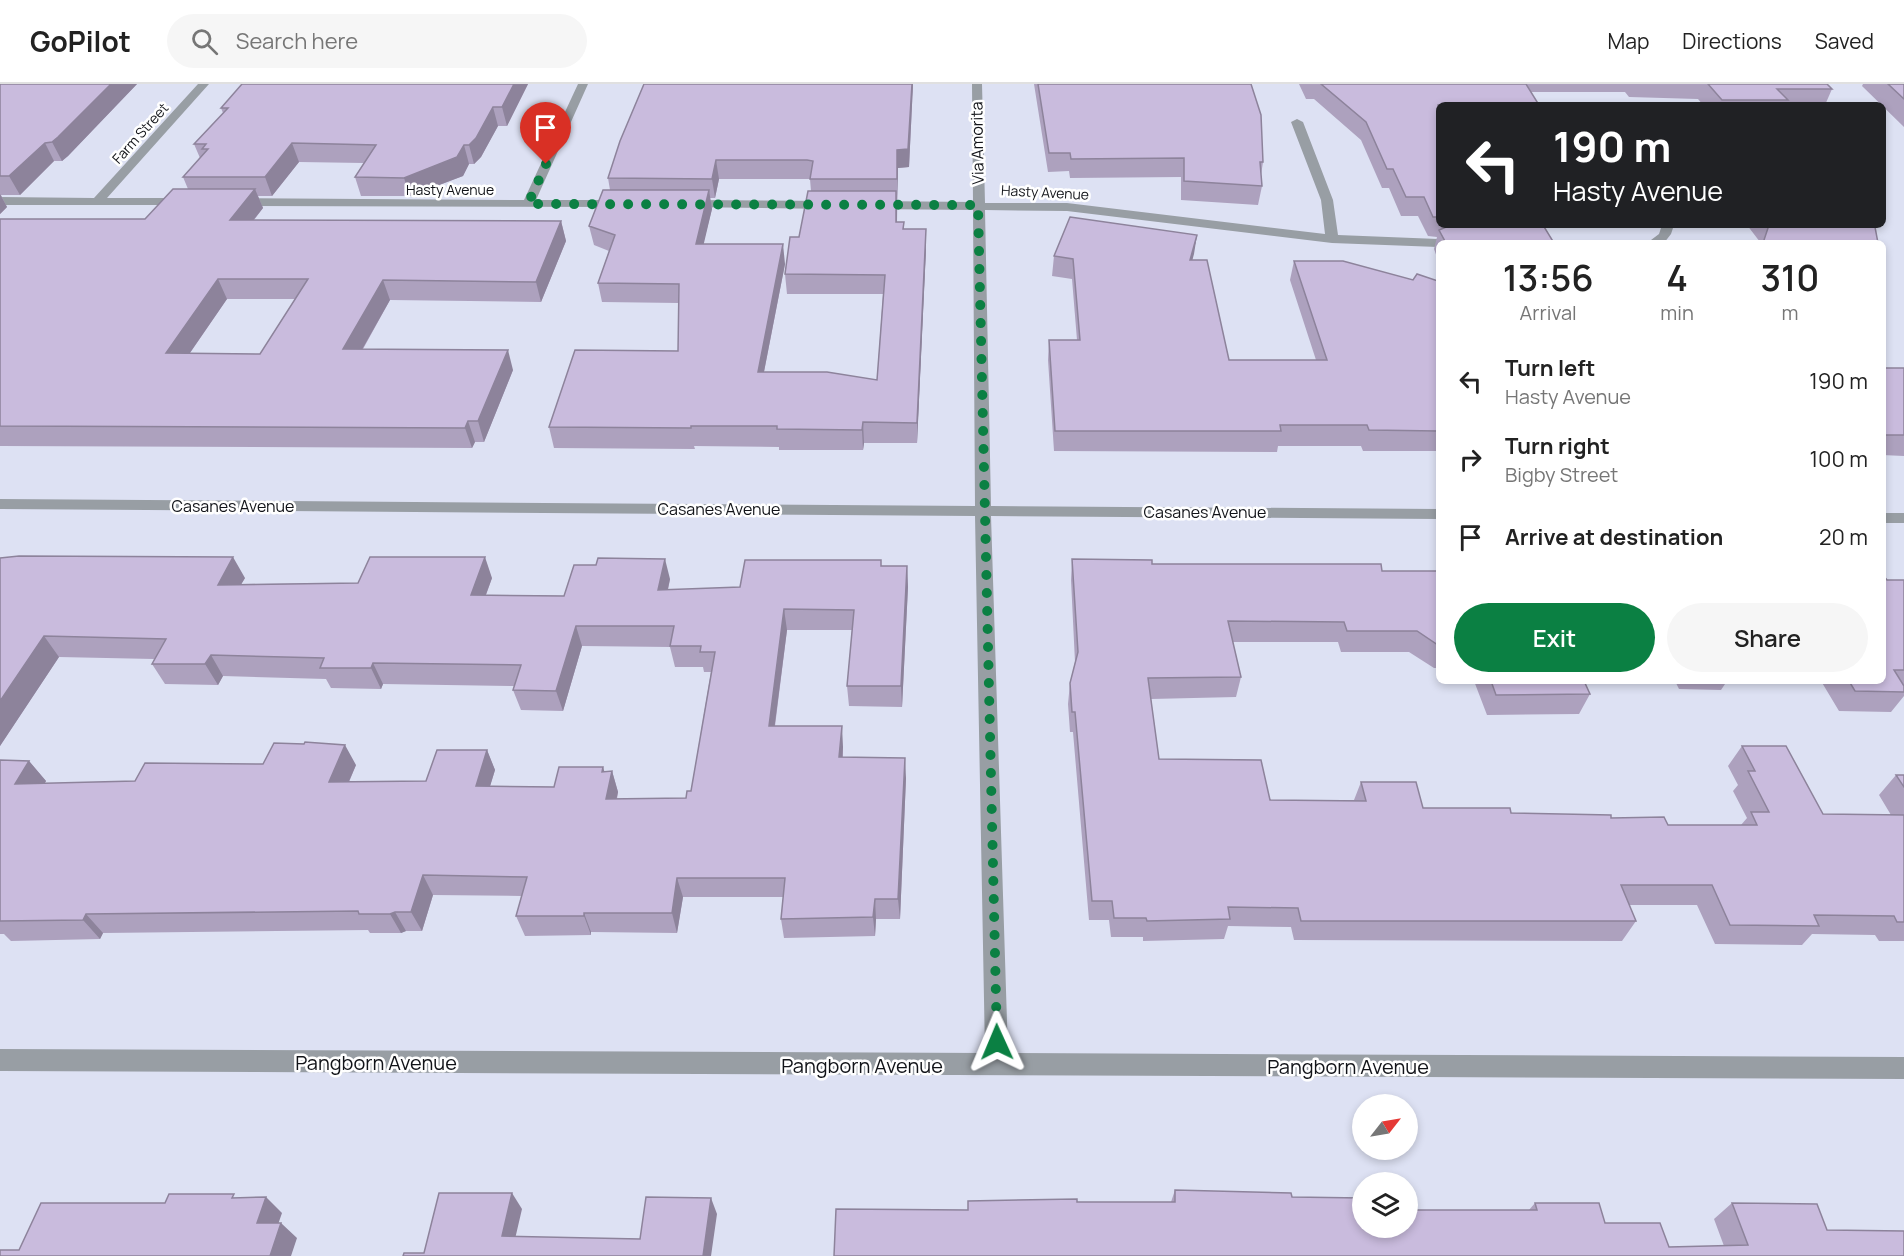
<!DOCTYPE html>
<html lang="en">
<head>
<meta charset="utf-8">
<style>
	body { margin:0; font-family:Manrope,sans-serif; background:#f6f6f6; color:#222; height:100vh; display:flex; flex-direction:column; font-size:22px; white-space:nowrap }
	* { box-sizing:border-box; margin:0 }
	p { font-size:20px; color:#767676 }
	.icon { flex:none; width:33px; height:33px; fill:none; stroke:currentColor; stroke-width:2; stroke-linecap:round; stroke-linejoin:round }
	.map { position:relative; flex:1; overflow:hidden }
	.sheet { position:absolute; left:1436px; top:156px; width:450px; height:444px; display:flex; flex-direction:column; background:#fff; border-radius:9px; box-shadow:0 3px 9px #0003 }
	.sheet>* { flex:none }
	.hud { position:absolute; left:1436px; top:18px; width:450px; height:126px; border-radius:9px; box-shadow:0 3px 9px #0003; background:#202124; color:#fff; overflow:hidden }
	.needle { width:39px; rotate:59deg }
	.controls { position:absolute; left:1352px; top:1010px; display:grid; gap:12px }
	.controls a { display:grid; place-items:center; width:66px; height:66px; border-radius:50%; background:#fff; box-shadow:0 3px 9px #0003; font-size:30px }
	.pin { position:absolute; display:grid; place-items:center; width:51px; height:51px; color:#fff; margin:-62px -26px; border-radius:50% 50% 50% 0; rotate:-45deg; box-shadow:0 0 6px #0007 }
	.pin .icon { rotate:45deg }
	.me { position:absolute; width:66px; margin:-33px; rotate:359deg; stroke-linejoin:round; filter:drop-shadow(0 0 4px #0008) }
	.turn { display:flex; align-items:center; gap:21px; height:126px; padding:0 18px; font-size:27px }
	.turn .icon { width:78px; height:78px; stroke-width:2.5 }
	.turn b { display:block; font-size:42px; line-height:51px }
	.eta { display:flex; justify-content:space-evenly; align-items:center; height:102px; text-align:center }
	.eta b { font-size:36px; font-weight:600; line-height:42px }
	.button { display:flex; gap:12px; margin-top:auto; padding:12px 18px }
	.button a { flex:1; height:69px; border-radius:36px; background:#0b8043; color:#fff; font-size:24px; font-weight:600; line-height:69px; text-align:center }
	.button a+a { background:#f6f6f6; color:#222 }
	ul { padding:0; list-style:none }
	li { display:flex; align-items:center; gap:18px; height:78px; padding:0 18px }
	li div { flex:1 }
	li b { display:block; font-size:22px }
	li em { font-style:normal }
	header { display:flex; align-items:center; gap:36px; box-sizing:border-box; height:84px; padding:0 30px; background:#fff; border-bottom:2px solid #e0e0e0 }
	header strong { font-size:28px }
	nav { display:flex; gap:33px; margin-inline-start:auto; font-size:21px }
	.search { width:420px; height:54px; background:#f6f6f6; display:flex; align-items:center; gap:15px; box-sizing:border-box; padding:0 21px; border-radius:33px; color:#767676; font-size:22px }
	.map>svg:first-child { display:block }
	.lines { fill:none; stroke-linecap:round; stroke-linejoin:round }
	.street { fill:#989ea4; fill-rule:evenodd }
	.wall { fill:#ada1be; fill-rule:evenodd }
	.shaded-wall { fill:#8d839b }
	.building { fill:#c9bbdd; stroke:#8d839b; stroke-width:1.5; fill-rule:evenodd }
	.route { stroke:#0b8043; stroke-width:10; stroke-dasharray:0 18 }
	.labels { text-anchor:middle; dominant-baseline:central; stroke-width:5; stroke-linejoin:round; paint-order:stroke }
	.far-street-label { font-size:14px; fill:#111318; stroke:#fff }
	.street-label { font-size:16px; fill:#111318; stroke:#fff }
	.near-street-label { font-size:20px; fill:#111318; stroke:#fff }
</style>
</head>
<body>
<header>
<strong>GoPilot</strong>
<div class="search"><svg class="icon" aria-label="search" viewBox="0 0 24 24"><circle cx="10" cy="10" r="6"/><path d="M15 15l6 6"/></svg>Search here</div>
<nav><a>Map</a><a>Directions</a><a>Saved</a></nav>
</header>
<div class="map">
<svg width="1904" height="1172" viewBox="0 0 1904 1172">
	<rect width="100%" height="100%" fill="#dde1f3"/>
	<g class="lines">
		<path class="street" d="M198,0H209L107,114H185L191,118L189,121H0V113L94,114Z
			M578,0H588L536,116H623L627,117V123L236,122L230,118L236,114L524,116Z
			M972,0H982L985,119H1067L1325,150L1321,116L1291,38L1297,35L1303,38L1333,116L1338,151L1438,155L1444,159H1438V163L1332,159L1067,127L985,126L991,422L1438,425V435L991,432L1008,969L1904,973V995L0,987V965L985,969L975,432L0,425V415L975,422L973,126L872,125L866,121L872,117L973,118Z
			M686,116L830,117L836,121L830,125L682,123V117Z
			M1662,141H1674L1671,150L1664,159H1647L1659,150Z
			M1882,429H1904V439H1882Z"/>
	</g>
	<path class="wall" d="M0,0H137L68,72L62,77H54L20,111H1L7,123L0,130Z
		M242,0H528L507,42H498L481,73L474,80H469L463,92L410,112H361L355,93L364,79L299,78L272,112H258L263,124L254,136L561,137L566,157L541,218L390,216L363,265L513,286L484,358H475L472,364L0,362V135H145L188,105L183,93L200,74L194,60L223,29L221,24ZM227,215H295L260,270L190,269Z
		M644,0H913L909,83L898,84L897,138L926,165L917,359H864L863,366H779V363L694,362L695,365L554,364L549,343L678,267L679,219L602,218L598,199L609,167L594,161L589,142L610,106L608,94ZM719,95H810L811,107L799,153L785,190L787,210H883L877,296L764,288L785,180L703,160L712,125L710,114H715Z
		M1034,0H1251L1263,78L1261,91L1262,102L1258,121L1181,116V93L1070,94L1069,87L1048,88Z
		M1299,0H1827L1832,5L1825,21H1703L1698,15L1629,13L1625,8H1531L1438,21V141H1543L1554,159H1438V176L1434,165L1437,153L1428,152L1418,132H1401L1389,104H1382L1361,56L1314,15H1306Z
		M1863,0H1904V43L1862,2Z
		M1747,141H1863L1864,143L1878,159H1760V158Z
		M1197,151L1192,176L1229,276H1316L1290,196L1294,177L1413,196L1438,197V367H1363L1361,362H1278L1277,368L1054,367L1048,276L1049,256H1077L1072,195L1052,192L1054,172Z
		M1882,284H1904V372L1882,371Z
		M0,474L245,494L241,500L358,499L492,494L486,511L564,512L670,495L668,506L740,503L882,482H907L908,503L902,623L849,622L847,602L852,546H787L775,642L843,663V673L906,694L900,835H876L875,852L784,854L781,835L783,813H683L677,849L591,848V851L525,852L516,832L522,812L433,811L422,847H406L401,849H370L368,846L103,849L100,855L11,857L4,850H0V676L29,677L46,697L44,700L135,697L356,681L349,698L426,697L487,666L495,686L490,702L554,703L604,687H612L618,708L617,715L686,714L691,707L711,588H704L703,583H675L670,563L582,562L563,627L521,626L513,606L514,602L383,600L381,605L331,604L326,595L223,592L218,601L165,600L152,580L154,575L59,573L0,662Z
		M1072,475L1152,480L1382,487H1438V584H1434L1409,568H1341L1338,558H1233L1241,593L1236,613L1151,615L1159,675L1270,716H1354L1361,698L1423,724L1611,734L1668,741H1741L1747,734L1733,707L1738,701L1728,682L1742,662L1823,730L1891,731L1879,711L1896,691H1904V857H1879L1875,851L1812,850L1802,861L1715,860L1697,821H1629L1636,837L1622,857L1294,856L1291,843L1228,842L1224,855L1143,857V853H1111L1109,836H1089L1073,648H1070L1068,620L1070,599L1075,578L1071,496Z
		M1887,496H1904V612L1891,628L1839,627L1821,597H1882Z
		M1474,597H1584L1590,610L1579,630L1487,631Z
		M1675,597H1727L1721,606L1679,605Z
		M1175,1106L1292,1113L1362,1143L1529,1126L1535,1119L1605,1139L1669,1163L1724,1162L1714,1135L1732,1119L1827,1146L1904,1172H834L968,1126L1077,1118H1171Z"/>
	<path class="shaded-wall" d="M111,0H137L68,72L62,77L52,58Z
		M514,0H528L507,42L502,23Z
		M912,0H913L909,83L898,84L897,114V66Z
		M493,23L498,42L481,73L474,80L469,61Z
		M45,59L54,77L20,111L9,92Z
		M292,59L299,78L272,112L265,93Z
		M464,61L469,80L463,92L410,112L404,94Z
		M716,76L719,95L715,114L712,95Z
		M255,105L263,124L238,155L230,136Z
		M709,106L712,125L699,180L696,160Z
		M896,107L897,126L896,158Z
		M0,110L7,123L0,130Z
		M561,137L566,157L541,218L536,198Z
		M926,145V165L917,359V339Z
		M1197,151L1194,170L1187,196L1190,176Z
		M783,160L785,180L760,308L758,288Z
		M218,195L227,215L176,289L166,269Z
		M383,196L390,216L351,285L343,265Z
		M508,266L513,286L484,358L478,337Z
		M468,337L475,358L472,364L465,344Z
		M863,338L864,359L863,366L862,346Z
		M233,473L245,494L229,521L218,501Z
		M485,473L492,494L478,532L471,511Z
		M665,475L670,495L663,527L658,506Z
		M907,482L908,503L902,623L901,602Z
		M784,525L787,546L772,662L769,642Z
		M576,542L582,562L563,627L556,607Z
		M44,552L59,573L0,662V617Z
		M211,571L223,592L218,601L205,580Z
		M373,579L383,600L381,605L371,584Z
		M842,642L843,663L841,694L839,673Z
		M345,661L356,681L340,718L329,698Z
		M487,666L495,686L484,722L476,702Z
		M905,674L906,694L900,835L898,815Z
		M29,677L46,697L32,721L15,700Z
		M603,683L609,702L612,687L618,708L612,735L606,715L602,688Z
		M423,791L433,811L422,847L411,828Z
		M677,794L683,813L677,849L672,829Z
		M875,815L876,835L875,852L873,833Z
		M395,828L406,847L401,849L390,830Z
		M584,829L591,848V851L584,832Z
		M86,830L103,849L100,855L83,836Z
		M512,1109L522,1125L512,1168L502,1152Z
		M266,1113L282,1129L273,1155L257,1139Z
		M711,1114L717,1130L711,1172H703Z
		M281,1139L297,1154L291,1172H270Z"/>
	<path class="building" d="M0,0H111L58,53L52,58L45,59L9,92H0Z
		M242,0H514L502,23H493L476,54L469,61H464L457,73L404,94L355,93L376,61L292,59L265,93H183L208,65H202L206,60H194L228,24H221Z
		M644,0H912L908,65L897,66V95H810L813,77L807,76H716L712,95L608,94L620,57Z
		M1038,0H1251L1261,31L1263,78H1260L1262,102L1184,97V74L1071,75L1070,69H1049Z
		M1321,0H1526L1539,21H1438V133H1433L1424,113H1406L1393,85H1387L1366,38Z
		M1708,0H1827L1832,5H1777L1788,16H1722Z
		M1888,0H1904V15Z
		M173,105H255L230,136L561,137L536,198L383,196L343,265L508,266L478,337H468L465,344L0,342V135H145ZM218,195H308L260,270L166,269Z
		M603,106H709L696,160H783L758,288H827L877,296L885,191L785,190L790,153H799L808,107H896V138H904L903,145H926L917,339L863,338L862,346L777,345V342H691V344L549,343L575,266L678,267L679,200L598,199L615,151L589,142Z
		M1070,133L1197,151L1190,176H1207L1229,276H1327L1294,177H1343L1413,196L1417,190L1438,197V347L1369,346L1367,341H1280L1281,347H1055L1049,256H1080L1073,175L1054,172Z
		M1451,141H1543L1554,159H1446L1439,146Z
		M1769,141H1863L1864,143H1875L1878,159H1763Z
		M1882,284H1904V351H1882Z
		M19,472L233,473L218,501L358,499L370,473H485L471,511L564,512L574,481H596L598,474L665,475L658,506L740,503L745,476H881V482H907L901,602H847L854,526L784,525L769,642H842L839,673L905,674L898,815H875L873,833L781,835L785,794H677L672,829H584V832H516L527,793L423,791L411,828H395L390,830H359L358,827L86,830L83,836L0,837V676L29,677L15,700L135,697L145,679L263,680L274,659L304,660L305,658L345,661L329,698L426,697L437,666H487L476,702L554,703L559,683H603L602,688L612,687L606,715L686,714L687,707H691L715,568H700L701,562H670L674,542H576L556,607L513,606L521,581L373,579L371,584H320L324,574L211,571L205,580H152L166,555L44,552L0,617V474Z
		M1072,475L1152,476V480H1381L1382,487H1438V561L1417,547H1347L1344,538L1228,537L1241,593L1148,594L1159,675L1261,676L1270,716L1366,717L1361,698H1416L1423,724H1510L1511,729L1611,731V734L1664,733L1668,741H1757L1751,728H1769L1748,687H1755L1742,662H1786L1823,730L1904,731V838H1897L1894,832L1814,831L1819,842L1730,841L1712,801H1621L1636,837H1301L1298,824L1228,823L1230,835L1147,837L1146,834H1114L1112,817H1092L1075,628H1072L1070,599L1078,568Z
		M1882,490L1887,496H1904V586H1894L1904,602V608L1855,607L1849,597H1882Z
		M1491,597H1584L1590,610L1496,611Z
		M1896,691H1904V703Z
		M1175,1106L1291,1109L1292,1113L1362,1114V1143H1407V1126H1537L1535,1119H1599L1605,1139H1660L1669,1163L1748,1161L1732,1119L1817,1120L1827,1146L1904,1147V1172H834L836,1125L968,1126V1117L1077,1115V1118H1175Z
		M439,1109H512L502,1152L640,1155L646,1113L711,1114L703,1172H403L404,1169H424Z
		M169,1110H234L232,1114L266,1113L257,1139H281L270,1172H0V1166H19L41,1119H165Z"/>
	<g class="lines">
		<path class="route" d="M546,80L528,120L978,121L997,958"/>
	</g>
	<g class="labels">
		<g class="far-street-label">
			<text transform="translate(140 49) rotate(-48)">Farm Street</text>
			<text x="450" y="105">Hasty Avenue</text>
			<text transform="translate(1045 108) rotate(3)">Hasty Avenue</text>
		</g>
		<g class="street-label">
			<text transform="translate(977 59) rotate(-91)">Via Amorita</text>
			<text x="233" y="422">Casanes Avenue</text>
			<text x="719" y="425">Casanes Avenue</text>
			<text x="1205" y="428">Casanes Avenue</text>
		</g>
		<g class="near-street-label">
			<text x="376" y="978">Pangborn Avenue</text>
			<text x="862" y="981">Pangborn Avenue</text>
			<text x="1348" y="982">Pangborn Avenue</text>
		</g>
	</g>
</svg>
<div class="controls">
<a><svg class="needle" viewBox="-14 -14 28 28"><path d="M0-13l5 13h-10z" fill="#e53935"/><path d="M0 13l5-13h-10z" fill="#767676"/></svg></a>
<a><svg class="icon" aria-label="layers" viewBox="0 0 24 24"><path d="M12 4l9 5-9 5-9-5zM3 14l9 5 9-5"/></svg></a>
</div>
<div class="pin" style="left:546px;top:80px;background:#d93025"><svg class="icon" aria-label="arrive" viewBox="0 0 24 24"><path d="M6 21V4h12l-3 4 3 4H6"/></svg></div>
<svg class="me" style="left:997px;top:958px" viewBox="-20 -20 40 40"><path d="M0-17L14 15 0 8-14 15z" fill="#0b8043" stroke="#fff" stroke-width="4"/></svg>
<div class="hud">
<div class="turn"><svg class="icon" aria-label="left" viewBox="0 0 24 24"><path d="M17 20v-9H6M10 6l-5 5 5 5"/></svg><div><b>190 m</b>Hasty Avenue</div></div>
</div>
<section class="sheet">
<div class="eta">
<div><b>13:56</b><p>Arrival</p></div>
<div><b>4</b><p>min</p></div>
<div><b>310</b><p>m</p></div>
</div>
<ul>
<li><svg class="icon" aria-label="left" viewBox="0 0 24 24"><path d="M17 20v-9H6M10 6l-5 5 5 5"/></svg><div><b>Turn left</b><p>Hasty Avenue</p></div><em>190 m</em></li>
<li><svg class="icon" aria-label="right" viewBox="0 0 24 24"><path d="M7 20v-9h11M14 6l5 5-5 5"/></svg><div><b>Turn right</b><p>Bigby Street</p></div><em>100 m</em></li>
<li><svg class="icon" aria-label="arrive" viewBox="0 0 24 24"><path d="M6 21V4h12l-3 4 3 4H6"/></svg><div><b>Arrive at destination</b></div><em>20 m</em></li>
</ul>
<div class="button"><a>Exit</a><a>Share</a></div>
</section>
</div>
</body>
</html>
